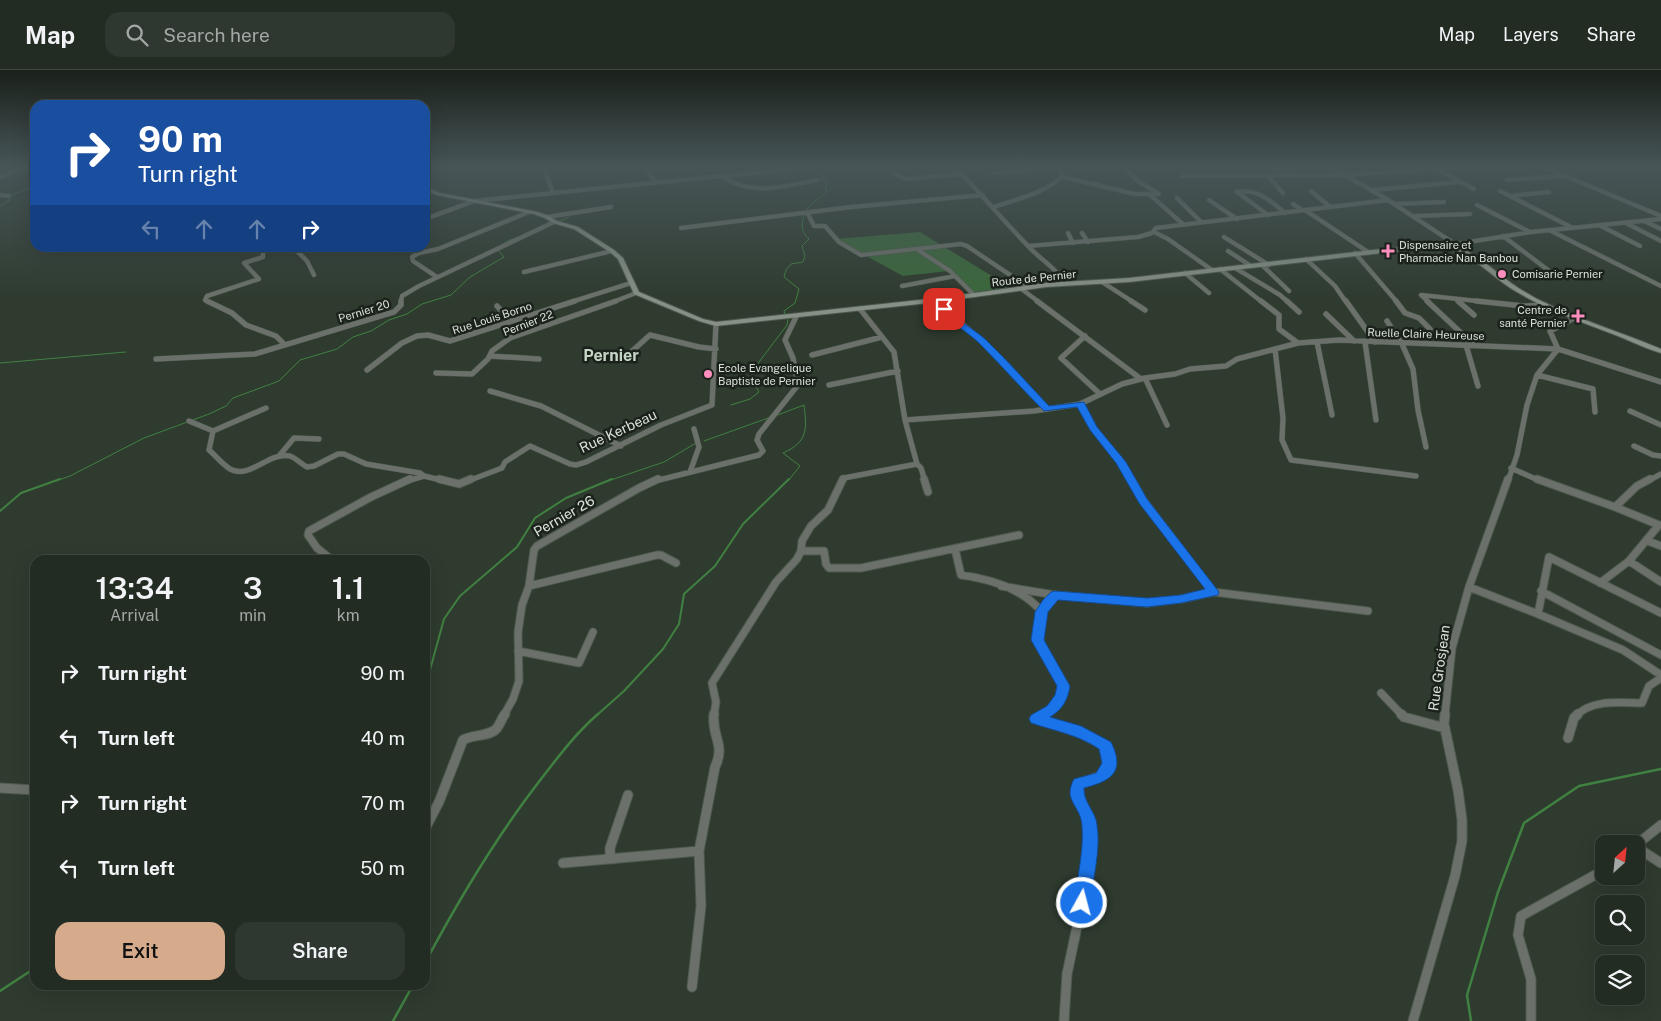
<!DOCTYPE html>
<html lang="en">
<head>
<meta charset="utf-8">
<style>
	body { margin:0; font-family:"Public Sans",sans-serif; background:#2f3830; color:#f1f3f6; height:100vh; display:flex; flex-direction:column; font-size:19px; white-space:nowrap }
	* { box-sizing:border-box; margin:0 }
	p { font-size:16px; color:#a3a7a6 }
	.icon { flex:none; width:28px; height:28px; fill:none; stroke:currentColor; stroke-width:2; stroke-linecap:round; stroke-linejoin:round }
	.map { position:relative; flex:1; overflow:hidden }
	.sheet { position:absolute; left:30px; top:485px; width:400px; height:435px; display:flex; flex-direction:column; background:#232c23; border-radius:15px; box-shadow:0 5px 20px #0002,0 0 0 1px #404841 }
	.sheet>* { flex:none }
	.guide { position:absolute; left:30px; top:30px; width:400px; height:152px; border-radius:15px; box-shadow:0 5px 20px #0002,0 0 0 1px #404841; background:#1a4fa0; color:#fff; overflow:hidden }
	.needle { width:32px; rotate:27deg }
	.fabs { position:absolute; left:1595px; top:765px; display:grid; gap:10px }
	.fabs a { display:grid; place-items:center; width:50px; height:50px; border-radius:10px; background:#232c23; box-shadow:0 5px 20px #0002,0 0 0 1px #404841; font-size:25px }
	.pin { position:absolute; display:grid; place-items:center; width:42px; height:42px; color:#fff; margin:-21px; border-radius:10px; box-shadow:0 2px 8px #0006 }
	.me { position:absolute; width:55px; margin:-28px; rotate:7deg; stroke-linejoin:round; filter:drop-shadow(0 0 4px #0008) }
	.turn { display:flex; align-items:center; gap:18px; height:105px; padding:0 25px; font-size:22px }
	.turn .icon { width:65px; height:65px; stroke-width:2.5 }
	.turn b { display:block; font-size:35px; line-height:42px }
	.lanes { display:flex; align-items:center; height:48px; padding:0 25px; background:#0003; justify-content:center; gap:25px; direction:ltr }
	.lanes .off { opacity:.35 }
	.eta { display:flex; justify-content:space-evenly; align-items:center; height:85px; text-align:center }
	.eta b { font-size:30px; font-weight:600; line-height:35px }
	.cta { display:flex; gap:10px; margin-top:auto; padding:10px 25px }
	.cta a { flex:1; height:58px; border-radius:15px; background:#d6ab8b; color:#111; font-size:20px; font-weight:600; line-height:58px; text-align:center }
	.cta a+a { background:#2f3830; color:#f1f3f6 }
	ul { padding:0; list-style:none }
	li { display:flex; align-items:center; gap:15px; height:65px; padding:0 25px }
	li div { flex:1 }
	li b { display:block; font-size:19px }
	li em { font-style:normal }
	header { display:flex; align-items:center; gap:30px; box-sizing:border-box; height:70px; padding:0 25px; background:#232c23; border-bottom:1px solid #404841 }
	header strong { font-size:24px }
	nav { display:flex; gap:28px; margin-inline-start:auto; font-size:18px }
	.search { width:350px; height:45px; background:#2f3830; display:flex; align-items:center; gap:12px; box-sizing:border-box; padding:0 18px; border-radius:15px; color:#a3a7a6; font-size:19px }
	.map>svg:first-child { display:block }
	.green { fill:#3b683b }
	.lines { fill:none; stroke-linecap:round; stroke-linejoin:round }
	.stream-far2 { stroke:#408141; stroke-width:1 }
	.stream-far1 { stroke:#408141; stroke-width:2 }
	.stream { stroke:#408141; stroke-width:2.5 }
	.street-far3-casing { stroke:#4e594e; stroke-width:5 }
	.street-far2-casing { stroke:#4e594e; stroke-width:6 }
	.street-far1-casing { stroke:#4e594e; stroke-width:9 }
	.street-casing { stroke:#4e594e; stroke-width:11 }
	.secondary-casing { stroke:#4e594e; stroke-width:2 }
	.street-far3 { stroke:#6b716a; stroke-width:4 }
	.street-far2 { stroke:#6b716a; stroke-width:5 }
	.street-far1 { stroke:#6b716a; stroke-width:7 }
	.street { stroke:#6b716a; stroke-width:9 }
	.secondary { fill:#879086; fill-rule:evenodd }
	.route { fill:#1a73e8; stroke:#114b97 }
	.poi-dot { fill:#fe8ebe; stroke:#1b211b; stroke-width:2 }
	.labels { text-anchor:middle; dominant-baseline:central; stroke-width:5; stroke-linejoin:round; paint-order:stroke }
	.far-poi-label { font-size:11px; fill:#d9e1d9; stroke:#1b211b; text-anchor:start }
	.far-street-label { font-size:11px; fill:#d9e1d9; stroke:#1b211b }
	.street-label { font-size:14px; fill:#d9e1d9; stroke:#1b211b }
	.far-district-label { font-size:16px; font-weight:bold; fill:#c7d7c6; stroke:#1b211b }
</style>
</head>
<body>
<header>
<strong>Map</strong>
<div class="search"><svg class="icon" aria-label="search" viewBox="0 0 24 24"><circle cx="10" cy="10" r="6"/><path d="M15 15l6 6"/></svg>Search here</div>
<nav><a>Map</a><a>Layers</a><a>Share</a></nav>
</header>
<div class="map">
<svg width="1661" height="951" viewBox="0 0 1661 951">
	<rect width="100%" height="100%" fill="#2f3b2f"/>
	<path class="green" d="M920,162L1010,217L971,223L948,201L903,206L835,169Z"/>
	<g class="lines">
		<path class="stream-far2" d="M0,136L10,130L9,126L35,116
			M805,142L811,134L827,122L825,118L827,112L823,110L822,106L827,96L831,95
			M557,152L569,147
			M786,247L784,241L795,233L799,219L784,207L786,200L791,194L803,192L805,186L802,176L809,169C801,163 801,154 804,145
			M0,293L126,282
			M731,335L750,329L759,322L755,315L751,313V307L759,292L787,255L788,250
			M775,346L804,335C807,359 808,372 783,383L800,396L788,411
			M704,371L771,347
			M56,411L70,406L144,368L209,344L226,336L233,328L279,311L300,290L337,279L353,267L371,261L389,250L407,244L422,234L451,225L470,207L504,187L498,180C502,173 508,170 516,168
			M608,411L664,392L696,373"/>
		<path class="stream-far1" d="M0,441L21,423L60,409
			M425,618L444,549L460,526L517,477L535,448L566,428L612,409
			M597,645L624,621L663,579L679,554L684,524L715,496L743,454L789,409"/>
		<path class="stream" d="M425,893C459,829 496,767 541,709C559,686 576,663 598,644
			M0,921L35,898
			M393,951L413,915
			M1471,951L1467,925L1498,822L1524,753L1579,716L1661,699"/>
		<defs>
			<path id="street-far3" d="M543,95L553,123
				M645,95L655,113
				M752,95L756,102
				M953,95C980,122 1005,153 1032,180C1044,192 1056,198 1064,213
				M1125,95L1122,96L1138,111L1159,124
				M1236,95L1277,99L1329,97
				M1327,95L1385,128L1455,174
				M1539,95L1661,146
				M1437,99L1474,119
				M993,103L1079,95
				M894,104L906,109L961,104
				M722,106C751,127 785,116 818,110
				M1182,106L1346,105L1486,95
				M0,107L33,95
				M1063,107L1135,124H1159
				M1269,107L1283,123
				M1507,110L1563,106
				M1372,120L1460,112
				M1311,121L1329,136
				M1500,121L1571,157
				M1237,122C1257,118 1271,131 1285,143
				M1237,122L1268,145
				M1149,124L1184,155
				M0,125L9,126
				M1510,126L1549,122
				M1177,128L1201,152
				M1209,130L1237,149
				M1293,134L1302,140
				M1395,134L1444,132
				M1477,135L1530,162
				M994,137C1016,129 1047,123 1063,105L1057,96
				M1305,140L1368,182
				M808,144L814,156H825L839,172L861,185L961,174L967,176L1028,217
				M1415,146L1470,144
				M547,147L611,137
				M425,149L474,131L811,97
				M1644,151L1661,159
				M1626,153L1661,171
				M1599,155L1640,176
				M681,158L851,137L983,125
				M1551,161L1661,216
				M1154,162L1168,169L1212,200
				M1068,163L1073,173
				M1082,163L1088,172
				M1503,166L1548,200
				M1224,167L1269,195
				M1450,175L1531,162L1661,149
				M1028,176L1138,167L1152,163L1156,158L1388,130
				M294,178L307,191L314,205
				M918,180L950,201L974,225
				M1228,181L1251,196
				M1355,183L1397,232
				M1306,189L1335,216L1346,232
				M1262,195L1289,221
				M1235,198L1280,225L1288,232
				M1220,199L1262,232
				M524,202L612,181
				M1185,203L1209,223
				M437,207L413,191L412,187L419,183L438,179L529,142
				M1102,212L1133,232
				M902,216L955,206
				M1020,218L1039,232
				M938,230L939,232
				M1457,230L1459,232
				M209,232L205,230L207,226L259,209L244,193L263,187V181L269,178
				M401,232L402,226L419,216L554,152
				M571,232L631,213
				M613,232L636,223
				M1429,232L1421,225L1487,232"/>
			<path id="street-far2" d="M207,231L232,243L246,255L276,266L285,275
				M939,231L950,247L960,252L982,271L1047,339
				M1037,231L1141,309
				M1131,231L1145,240
				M1261,231L1279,245V259L1298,273L1339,270L1558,279L1661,312
				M1287,231L1299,242
				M1346,231L1375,272
				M1396,231L1405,243L1419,248L1430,259
				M1427,231L1474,275
				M1458,231L1474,245
				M1476,231L1524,236L1545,235
				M497,236L508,248L505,255
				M860,239L894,282L905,350
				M1326,244L1354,271
				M1387,251L1402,274L1413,299L1418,340L1426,377
				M1085,266L1061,288L1100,324
				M1317,272L1332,345
				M1365,272L1376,350
				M1466,275L1478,316
				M1275,279L1283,348L1282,370L1291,390L1416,406
				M812,285L882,267
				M490,286L539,289
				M156,289L255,284L394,242L401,235V231
				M621,291L650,265L699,277L716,279
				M367,300L402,273L417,266L428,265L450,271L575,231
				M436,303L472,304L488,289L492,281L510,268L616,231
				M1537,305L1593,319L1595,342
				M1145,308L1167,355
				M829,315L898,301
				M490,321L541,336L621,376
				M1080,334L1093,358L1121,392L1132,411
				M266,338L213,361L209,380C216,386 222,394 230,399C250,410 269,381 290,386C296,388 301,394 307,397L314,396L338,384H344L366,394L420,403L424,406
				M1630,341L1661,355
				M189,351L213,361
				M1634,376L1653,385L1661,386
				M279,386L294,368L319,369
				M917,394L921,398L925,411
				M1511,398L1540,411
				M690,402L699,377L694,359
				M407,411L424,406L445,411
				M468,411L502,398L505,392L530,376L570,394L576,395L586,392L661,355L712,335L716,254
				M655,411L759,385L763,381L757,370L759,364L798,315L793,288L785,270L796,247
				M843,411L844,408L917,394L905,350L1034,341L1080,334L1122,314L1145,308L1175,304L1190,299L1226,296L1237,289L1298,273
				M1508,411L1517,385L1527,335L1537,305L1558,279L1550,261L1574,248
				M1648,411L1661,404"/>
			<path id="street-far1" d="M439,409L459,414L471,409
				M924,409L928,422
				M1131,409L1143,430L1213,522
				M1537,409L1615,437L1637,416L1650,409
				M1648,471L1661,476
				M955,479L961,505C990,509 1023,519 1042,542
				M801,481H824L826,494L829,498H861L1019,465
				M332,490L317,478L308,465L309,461L371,427L410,409
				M1629,491L1661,512
				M1600,513L1629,491L1659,455L1615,437
				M529,516L657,485H661L676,493
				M1001,516L1055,525L1147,533L1181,529L1213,522L1368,541
				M1469,517L1538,544L1549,487L1661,543
				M1541,521L1661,585
				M1538,544L1623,580L1661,605
				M518,581L579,593L593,562
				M1381,623L1402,645
				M504,645L513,629L519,611L518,562L522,535L529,516L534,480L537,476L639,418L658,409
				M714,645L716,632L712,613L776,512L797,489L801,481L802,471L811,456L828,440L843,409
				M1043,645C1090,615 1043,598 1037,567C1035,551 1045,536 1055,525
				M1445,645L1452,578L1469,517L1508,409
				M1577,645C1593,629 1621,633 1642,633L1649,616L1661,608"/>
			<path id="street" d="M1045,644L1036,649L1081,663L1106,676C1112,705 1105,706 1079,713L1076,724L1090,753V772L1082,833L1067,904L1064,951
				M1401,644L1404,647L1445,658
				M1568,668L1574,648L1578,644
				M0,718L35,720
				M425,759L439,732L463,670C473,664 490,667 497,658C500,654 502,648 505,644
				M1636,775L1661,755
				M1636,777L1661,793
				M613,789L610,784V778L628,725
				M563,793L699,781
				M692,917L701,836L699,781L715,697C726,674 711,667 714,644
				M1413,951L1455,806L1462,771V750L1458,720L1444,654L1445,644
				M1531,951V909L1518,865L1521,846L1604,800"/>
			<path id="secondary" d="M425,95H429L427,102L425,103Z
				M425,117L440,123L537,142L549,146L557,151L578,157L614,180L623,188L639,222L703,249L716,252L938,228L1046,213L1129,208L1443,172C1471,178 1489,197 1511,213C1519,219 1528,224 1537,229C1577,249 1620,262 1661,279V283C1647,279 1633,272 1618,266C1584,253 1549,241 1517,222C1492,208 1472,182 1443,176L1129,212L1046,217L938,232L716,256L699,251L634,224L618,189L610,182L574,159L553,153L545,148L534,144L437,125L425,120Z"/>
		</defs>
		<use href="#street-far3" class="street-far3-casing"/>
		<use href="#street-far2" class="street-far2-casing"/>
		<use href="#street-far1" class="street-far1-casing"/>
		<use href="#street" class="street-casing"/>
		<use href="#secondary" class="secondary-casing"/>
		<use href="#street-far3" class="street-far3"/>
		<use href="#street-far2" class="street-far2"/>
		<use href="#street-far1" class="street-far1"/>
		<use href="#street" class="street"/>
		<use href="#secondary" class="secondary"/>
	</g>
	<linearGradient id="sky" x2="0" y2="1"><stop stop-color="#1a201a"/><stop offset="0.42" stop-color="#475558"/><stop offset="1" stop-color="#475558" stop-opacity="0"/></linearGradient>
	<rect width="1661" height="228" fill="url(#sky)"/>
	<path class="route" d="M941,237H947C956,250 972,258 985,269C1007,290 1028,314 1049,336L1084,332L1097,357L1126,392L1147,429L1219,522L1218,525L1181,533L1147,537L1058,530L1048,542L1044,570L1070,616C1068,630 1062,640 1050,647L1081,656L1111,672C1126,702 1111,711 1084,718C1083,732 1096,742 1097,755C1101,780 1093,808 1090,833L1088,839L1082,841L1076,839L1074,833C1077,808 1084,781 1082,756C1081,735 1062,731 1074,709L1096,703L1102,693L1099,679C1079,665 1055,661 1031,653L1029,649L1031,645L1047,636L1055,625L1057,616L1031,570L1035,542L1043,530L1051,522L1055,521L1147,528L1181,525L1205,519L1139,433L1116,393L1090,360L1077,337L1044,341C1022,319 1002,296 980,274C967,261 950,253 940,239Z"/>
	<g class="poi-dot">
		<path d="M1385.5 173.5h5v5h5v5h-5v5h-5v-5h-5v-5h5z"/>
		<circle cx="1502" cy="204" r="5"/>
		<path d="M1575.5 238.5h5v5h5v5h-5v5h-5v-5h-5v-5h5z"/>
		<circle cx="708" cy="304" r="5"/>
	</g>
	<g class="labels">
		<g class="far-poi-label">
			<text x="1399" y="175">Dispensaire et<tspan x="1399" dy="13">Pharmacie Nan Banbou</tspan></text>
			<text x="1512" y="204">Comisarie Pernier</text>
			<text x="1567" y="240" text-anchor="end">Centre de<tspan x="1567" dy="13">santé Pernier</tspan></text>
			<text x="718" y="298">Ecole Evangelique<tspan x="718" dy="13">Baptiste de Pernier</tspan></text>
		</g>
		<g class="far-street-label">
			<text transform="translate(1034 208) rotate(-6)">Route de Pernier</text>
			<text transform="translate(364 241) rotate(-17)">Pernier 20</text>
			<text transform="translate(492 248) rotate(-18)">Rue Louis Borno</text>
			<text transform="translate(528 253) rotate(-21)">Pernier 22</text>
			<text transform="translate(1426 264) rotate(2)">Ruelle Claire Heureuse</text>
		</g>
		<g class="street-label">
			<text transform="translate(618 361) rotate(-25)">Rue Kerbeau</text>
			<text transform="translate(564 446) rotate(-30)">Pernier 26</text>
			<text transform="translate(1439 598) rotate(-82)">Rue Grosjean</text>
		</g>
		<g class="far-district-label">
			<text x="611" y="285">Pernier</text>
		</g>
	</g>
</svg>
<div class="fabs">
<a><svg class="needle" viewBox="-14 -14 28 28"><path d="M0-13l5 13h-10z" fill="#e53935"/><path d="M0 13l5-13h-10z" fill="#a3a7a6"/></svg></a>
<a><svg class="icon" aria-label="search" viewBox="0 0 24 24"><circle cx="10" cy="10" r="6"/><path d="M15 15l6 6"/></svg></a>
<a><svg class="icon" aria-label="layers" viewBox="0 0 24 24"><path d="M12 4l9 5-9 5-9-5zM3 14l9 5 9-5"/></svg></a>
</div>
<div class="pin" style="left:944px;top:239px;background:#d93025"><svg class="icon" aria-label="arrive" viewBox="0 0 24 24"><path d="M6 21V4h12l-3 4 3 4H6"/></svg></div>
<svg class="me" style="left:1082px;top:833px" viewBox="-20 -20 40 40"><circle r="17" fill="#1a73e8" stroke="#fff" stroke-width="3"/><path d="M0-11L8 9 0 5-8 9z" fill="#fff"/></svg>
<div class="guide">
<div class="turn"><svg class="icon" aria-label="right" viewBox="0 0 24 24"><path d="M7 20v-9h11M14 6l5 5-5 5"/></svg><div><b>90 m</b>Turn right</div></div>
<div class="lanes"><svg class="icon off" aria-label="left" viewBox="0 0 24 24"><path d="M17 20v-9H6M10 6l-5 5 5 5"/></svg><svg class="icon off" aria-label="ahead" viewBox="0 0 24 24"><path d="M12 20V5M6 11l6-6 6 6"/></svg><svg class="icon off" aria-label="ahead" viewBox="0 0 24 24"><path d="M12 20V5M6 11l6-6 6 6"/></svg><svg class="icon" aria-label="right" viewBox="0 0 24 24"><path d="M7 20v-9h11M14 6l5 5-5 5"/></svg></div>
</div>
<section class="sheet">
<div class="eta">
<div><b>13:34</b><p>Arrival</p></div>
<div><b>3</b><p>min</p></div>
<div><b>1.1</b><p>km</p></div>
</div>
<ul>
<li><svg class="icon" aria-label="right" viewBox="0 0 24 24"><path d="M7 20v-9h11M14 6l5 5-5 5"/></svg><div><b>Turn right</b></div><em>90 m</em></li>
<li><svg class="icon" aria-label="left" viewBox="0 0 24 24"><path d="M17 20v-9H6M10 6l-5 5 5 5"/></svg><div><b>Turn left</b></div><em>40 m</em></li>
<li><svg class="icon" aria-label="right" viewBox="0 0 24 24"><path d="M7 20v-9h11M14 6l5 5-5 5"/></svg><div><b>Turn right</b></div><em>70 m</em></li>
<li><svg class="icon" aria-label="left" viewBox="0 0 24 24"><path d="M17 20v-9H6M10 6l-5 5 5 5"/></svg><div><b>Turn left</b></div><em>50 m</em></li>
</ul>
<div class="cta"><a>Exit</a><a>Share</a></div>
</section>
</div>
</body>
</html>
